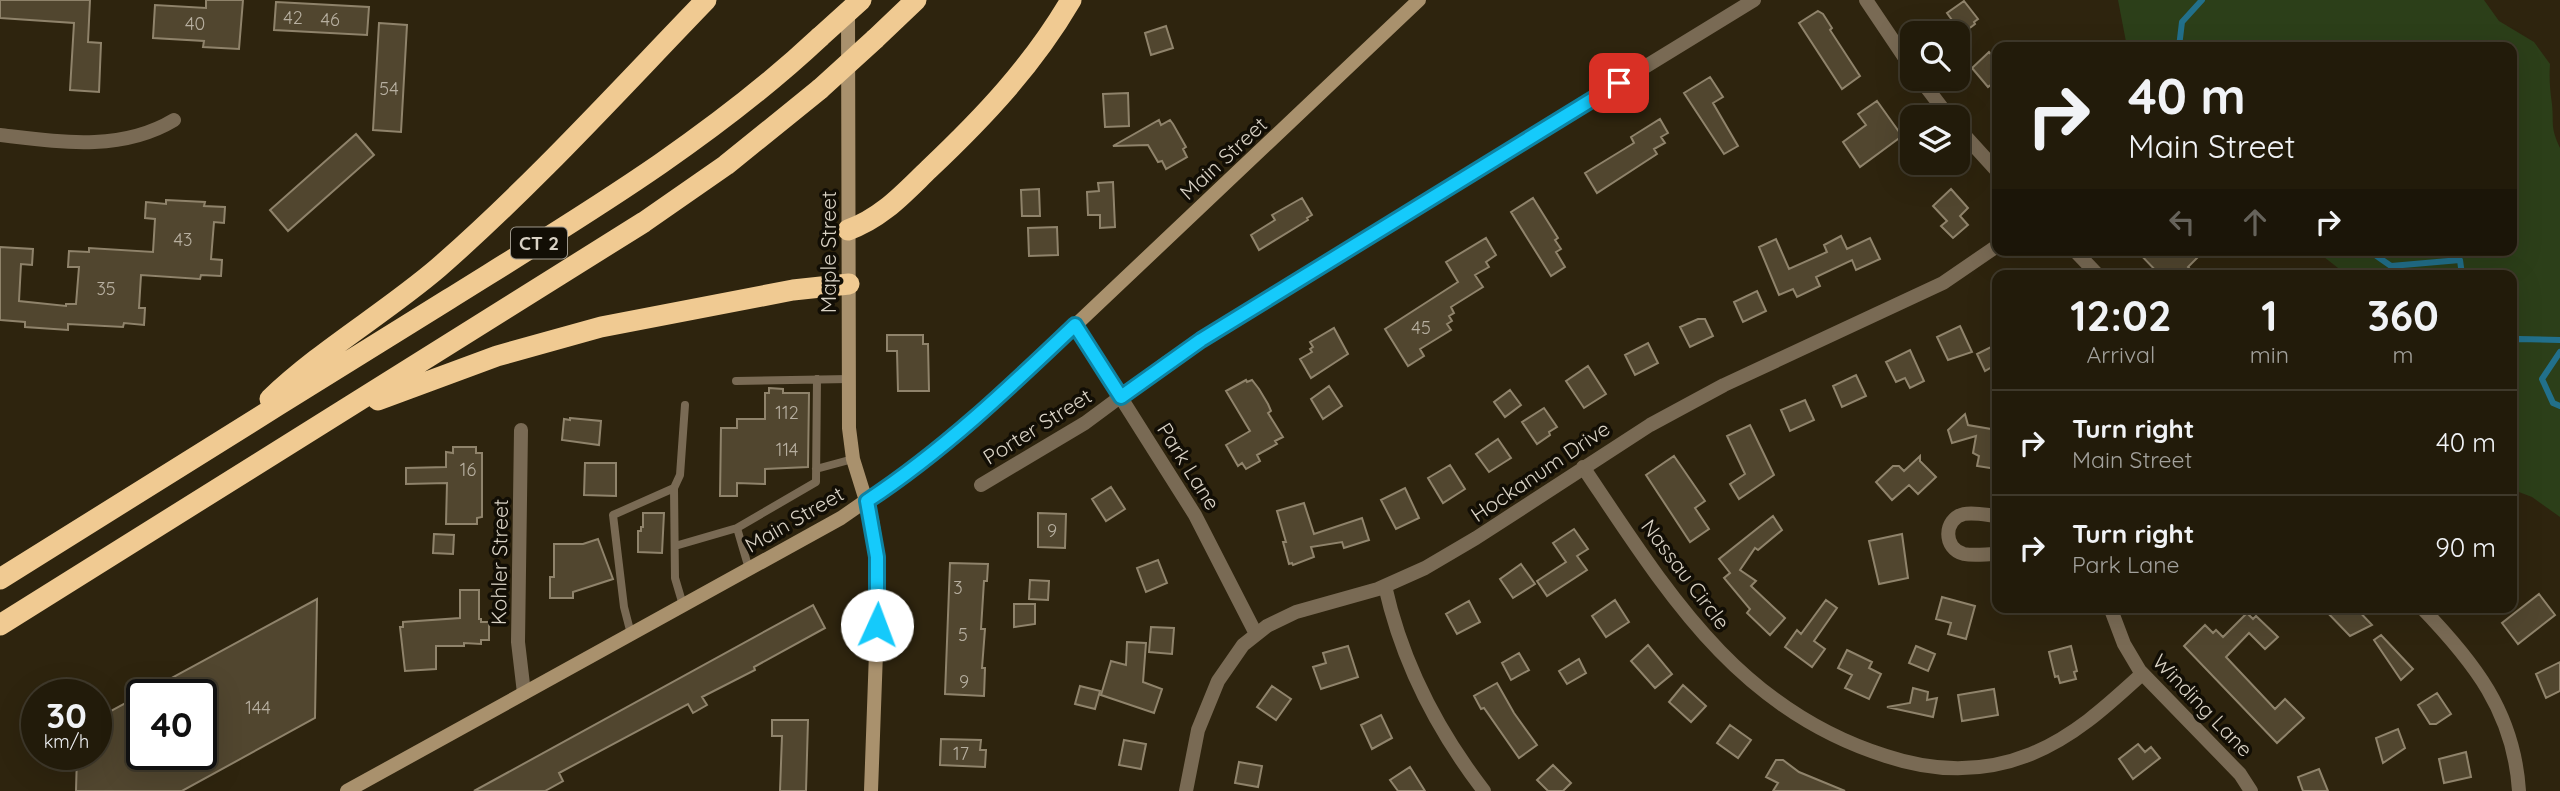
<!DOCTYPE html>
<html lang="en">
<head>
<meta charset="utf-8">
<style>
	body { margin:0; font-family:Quicksand,sans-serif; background:#2a2413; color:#f1f3f6; height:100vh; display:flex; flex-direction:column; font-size:26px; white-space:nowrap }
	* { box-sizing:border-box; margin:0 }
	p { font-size:23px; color:#a2a19c }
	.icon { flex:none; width:38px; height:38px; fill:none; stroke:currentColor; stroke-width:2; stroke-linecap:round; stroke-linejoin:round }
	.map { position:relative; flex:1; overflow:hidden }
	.details { position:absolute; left:1992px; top:270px; width:525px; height:343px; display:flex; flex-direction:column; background:#221b0a; border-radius:14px; box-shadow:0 7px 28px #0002,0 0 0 2px #3f392b }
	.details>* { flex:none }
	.banner { position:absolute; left:1992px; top:42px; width:525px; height:214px; border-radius:14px; box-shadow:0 7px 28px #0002,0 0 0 2px #3f392b; background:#221b0a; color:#f1f3f6; overflow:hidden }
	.tools { position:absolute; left:1900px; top:21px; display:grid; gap:14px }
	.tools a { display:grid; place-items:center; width:70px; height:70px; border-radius:14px; background:#221b0a; box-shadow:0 7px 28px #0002,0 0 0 2px #3f392b; font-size:35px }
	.speed { position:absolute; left:21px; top:679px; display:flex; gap:14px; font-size:35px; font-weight:700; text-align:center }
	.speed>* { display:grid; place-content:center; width:91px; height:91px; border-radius:50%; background:#221b0a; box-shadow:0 7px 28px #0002,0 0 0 2px #3f392b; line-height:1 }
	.speed small { font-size:18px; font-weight:400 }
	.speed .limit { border:4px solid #111; border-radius:10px; background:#fff; color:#111 }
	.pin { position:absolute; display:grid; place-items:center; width:60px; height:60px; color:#fff; margin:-30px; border-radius:14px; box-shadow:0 4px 10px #0006 }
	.me { position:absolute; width:77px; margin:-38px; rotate:2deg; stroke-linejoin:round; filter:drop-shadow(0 0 5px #0008) }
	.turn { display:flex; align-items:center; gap:24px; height:147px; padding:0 21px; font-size:32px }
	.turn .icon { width:91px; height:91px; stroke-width:2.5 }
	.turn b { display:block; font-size:49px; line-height:60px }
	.lanes { display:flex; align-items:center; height:66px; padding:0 21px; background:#0003; justify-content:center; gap:35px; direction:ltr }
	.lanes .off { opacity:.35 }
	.eta { display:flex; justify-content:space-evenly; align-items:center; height:119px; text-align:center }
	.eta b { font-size:42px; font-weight:700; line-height:49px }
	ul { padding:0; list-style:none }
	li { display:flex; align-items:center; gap:21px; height:105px; padding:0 21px; border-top:2px solid #3f392b }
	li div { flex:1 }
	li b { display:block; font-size:26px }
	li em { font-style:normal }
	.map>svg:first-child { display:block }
	.green { fill:#2c3f19 }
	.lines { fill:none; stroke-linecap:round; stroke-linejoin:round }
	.stream { stroke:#22708b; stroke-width:6 }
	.building { fill:#51462f; stroke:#8f836b; stroke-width:2; fill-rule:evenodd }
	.lane { stroke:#796a54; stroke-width:8 }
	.street { stroke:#796a54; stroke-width:14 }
	.secondary { stroke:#a9916d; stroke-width:14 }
	.highway { stroke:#f0ca92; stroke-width:21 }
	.highway-bridge { stroke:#f0ca92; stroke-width:21 }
	.route-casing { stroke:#0e83a3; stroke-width:18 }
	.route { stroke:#15cafb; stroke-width:12 }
	.labels { text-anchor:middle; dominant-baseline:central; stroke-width:7; stroke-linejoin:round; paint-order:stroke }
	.number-label { font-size:18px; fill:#b7afa0 }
	.shield { fill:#120e05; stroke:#9d978b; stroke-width:2 }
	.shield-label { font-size:19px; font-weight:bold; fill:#d9d2c5 }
	.street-label { font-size:21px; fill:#d9d2c5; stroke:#120e05 }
</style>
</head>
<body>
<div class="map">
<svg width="2560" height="791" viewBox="0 0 2560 791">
	<rect width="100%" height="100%" fill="#2e240e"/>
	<path class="green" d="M2118,0H2484L2499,21L2534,42L2550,64C2549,78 2550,90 2552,104C2554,125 2550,126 2560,148V517L2532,497L2511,489V275H2347L2315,250H2511V47H2127Z"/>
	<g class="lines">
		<path class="stream" d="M2179,47L2182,22L2202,0
			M2368,250L2391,266L2460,260L2462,275
			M2511,343L2519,339L2560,340
			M2560,352L2542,379L2553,403L2560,406"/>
	</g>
	<path class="building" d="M0,0H90L88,42L101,43L99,92L70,90L74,23L0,18Z
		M206,0H243L239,49L203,47L204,41L153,38L155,5L206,8Z
		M1964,1L1978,19L1974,22L1975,24L1962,34L1947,13Z
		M276,2L369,7L367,35L274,30Z
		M1818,11L1823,14L1832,28L1830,30L1860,76L1842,89L1799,23Z
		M379,23L407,25L401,132L373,130Z
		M1166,26L1173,48L1151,55L1145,33Z
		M1989,52L1997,61V80L1988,87L1972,68Z
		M1710,77L1723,97L1713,103L1738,146L1724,154L1684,93Z
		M1128,93L1129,126L1105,127L1103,94Z
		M1877,101L1902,136L1860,167L1843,142L1866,125L1858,114Z
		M1660,119L1668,133L1661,137L1665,143L1654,149L1657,154L1597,193L1585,173L1634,143L1631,137Z
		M1159,120L1161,125L1170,120L1173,124L1186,147L1183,149L1187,157L1166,169L1162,161L1158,162L1148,145L1113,146Z
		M356,134L374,155L288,231L270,210Z
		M1113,182L1115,227L1100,228V215H1088L1087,192L1099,191L1098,183Z
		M1039,189L1040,216H1022L1021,190Z
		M1951,189L1968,208L1960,216L1968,225L1953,238L1941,226L1947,221L1933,206Z
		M1302,198L1312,215L1307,218L1308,220L1259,250L1251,235L1275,220L1272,215Z
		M1533,198L1558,238L1555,240L1561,249L1556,252L1565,267L1551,276L1511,212Z
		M166,200L205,202L204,206L225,207L224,223L214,222L211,259L222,260L221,276L201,275L200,279L141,275L139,308H145L144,325L124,323L123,327L68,324V330L25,327V322L0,320V247L33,249L32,265L21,264L19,301L66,306V304H76L79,267H68L69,251L89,252V248L153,252L155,219L145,218L146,202L166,204Z
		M1057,227L1058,255L1029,256L1028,228Z
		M1841,236L1847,249L1870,238L1880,259L1856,270L1852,260L1816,277L1820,286L1797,297L1793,289L1779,295L1759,247L1776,239L1789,269L1827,252L1824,245Z
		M1486,238L1496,255L1486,262L1489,267L1475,275L1483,287L1451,307L1454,313L1449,316L1452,321L1447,324L1451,330L1420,349L1424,356L1408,366L1385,329L1458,282L1446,262Z
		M2136,250H2205L2188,267L2196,275H2160Z
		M1757,291L1766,311L1743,322L1734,302Z
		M1698,319H1705L1713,336L1690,347L1680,327Z
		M1960,326L1972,352L1948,360L1937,337Z
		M1334,328L1348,354L1311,378L1300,359L1312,352L1310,349L1313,347L1310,342Z
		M887,335H923V344H928L929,391H898L897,351H887Z
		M1648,343L1658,363L1635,375L1625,355Z
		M1991,347L1997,358V364L1985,371L1977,354Z
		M1910,350L1924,381L1910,388L1905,378L1896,382L1886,362Z
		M1588,366L1606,394L1584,408L1566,381Z
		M1856,375L1866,396L1842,407L1833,386Z
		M1246,380L1247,382L1252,380L1259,389L1268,404L1271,411L1268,413L1283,437L1275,441L1277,444L1257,455L1260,461L1246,469L1242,463L1238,466L1226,445L1250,431L1226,391Z
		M1329,386L1342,406L1323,419L1311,399Z
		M769,388L783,389V393H809L808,467L765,469V484L737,483V496H720L721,428H737V419H765V393H769Z
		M1510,390L1521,405L1505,417L1494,402Z
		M1805,400L1814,420L1790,431L1781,410Z
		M1544,408L1557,427L1549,432L1550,435L1537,444L1522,422Z
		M1965,414L1968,425L1997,430L1993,432L1997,433V469L1977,466L1979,456L1973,453L1976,436L1952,443L1948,430Z
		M570,418L601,421L599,445L562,440L564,419L570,420Z
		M1750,425L1774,475L1739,499L1730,484L1745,474L1727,436Z
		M1498,439L1511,458L1489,472L1476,454Z
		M453,447H476V453H482V517L477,518V524H446L447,483L406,484V468L446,467V452L453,453Z
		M1674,456L1705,501L1695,508L1709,529L1690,542L1646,475Z
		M1920,456V461L1936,477L1918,494L1909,485L1892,500L1876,482L1893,466H1899L1904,471Z
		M585,463H616V496L584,495Z
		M1450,465L1465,489L1443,503L1428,478Z
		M1111,487L1125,509L1106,521L1092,499Z
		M1405,488L1419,518L1396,529L1381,500Z
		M1304,503L1314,534L1362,518L1369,540L1344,548L1342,542L1311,547L1314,557L1293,565L1292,563L1289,564L1283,542H1286L1277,511Z
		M643,513H664L662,553L638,552V531H641V527H643Z
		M1038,513L1066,514L1065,548L1038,547Z
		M1773,516L1782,530L1758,550L1755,548L1740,570L1756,581L1751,586L1785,618L1770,635L1747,613L1750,609L1724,578L1730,573L1719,559Z
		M1574,529L1588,549L1577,556L1587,570L1547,596L1537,581L1566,562L1553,543Z
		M434,534L454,535L453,554L433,553Z
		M1902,534L1908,578L1879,584L1869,541Z
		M598,539L613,579L573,592V598H550V577H554V544H583Z
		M1158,560L1167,583L1146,592L1137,568Z
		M950,563L988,564L987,581H984L981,629H985L982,668H985L984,696L945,694Z
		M1521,564L1535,584L1513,598L1500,579Z
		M1030,580L1049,581L1048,600L1029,599Z
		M460,590H479V619H481V622H489V640H481V644L464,643V646H436V669L405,671L400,627H403V622L460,618Z
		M2539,594L2555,615L2518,644L2502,623Z
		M1942,597L1975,606L1966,639L1948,634L1951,623L1936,619Z
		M317,599L315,718L182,791H76L77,754H96V719ZM142,695H201V754H142Z
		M1615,600L1629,622L1606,637L1592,616Z
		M1826,600L1837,608L1814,641L1825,649L1812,667L1785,647L1797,630L1801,634Z
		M1469,601L1480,622L1457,634L1446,614Z
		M1014,604H1035V624L1014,627Z
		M813,605L825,628L754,667L755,670L702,697L707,705L693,713L688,704L559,773L563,781L545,791H474Z
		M2322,607H2355L2372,625L2350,636Z
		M2247,613L2253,619L2256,616L2278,637L2265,649L2249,633L2226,657L2275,709L2285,699L2304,718L2277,743L2184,646L2205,625L2213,633L2216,630L2223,637Z
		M1151,627L1174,628L1172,654L1149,652Z
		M2381,635L2413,669L2401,680L2374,640Z
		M1127,642L1146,643L1143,682L1162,689L1154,713L1101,695L1111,661L1126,665Z
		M1648,645L1672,674L1655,688L1631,661Z
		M1348,646L1358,677L1321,689L1313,667L1326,663L1323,653Z
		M1916,646L1935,654L1928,671L1909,663Z
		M2071,646L2077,671L2074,672L2076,679L2060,683L2058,676L2055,677L2049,652Z
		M1847,650L1872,662L1869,668L1881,674L1869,699L1845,688L1852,675L1838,668Z
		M1519,653L1529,670L1511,680L1502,663Z
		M1579,659L1586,673L1567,684L1559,671Z
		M2560,662V691L2546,698L2536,674Z
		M1497,683L1514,713L1537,745L1519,758L1484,708L1481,709L1474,696Z
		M1683,685L1706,706L1691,722L1669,702Z
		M1080,686L1100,691L1095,709L1075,704Z
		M1272,686L1291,699L1276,720L1257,707Z
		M1913,688L1928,692L1927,700L1937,698L1933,717L1887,707L1910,703Z
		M1994,689L1998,715L1962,721L1958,695Z
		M2437,693L2451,714L2436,724H2430L2418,705Z
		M1381,715L1392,738L1372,749L1361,725Z
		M772,720H808L806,791H780L782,736H772Z
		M1730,725L1751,740L1738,758L1717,743Z
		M2398,729L2405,748L2383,763L2376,738Z
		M941,739L981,740L980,750H986L985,767L940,765Z
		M1124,740L1146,744L1141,769L1119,765Z
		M2138,744L2145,752L2151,747L2160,758L2133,779L2119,759Z
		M2466,752L2471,777L2444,783L2439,759Z
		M1776,760H1783L1799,772L1845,791H1773L1778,783L1766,777Z
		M1239,762L1262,766L1258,787L1235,783Z
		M1553,765L1571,783L1563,791H1548L1537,780Z
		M1410,767L1425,791H1398L1390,780Z
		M2319,769L2328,791H2303L2298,777Z"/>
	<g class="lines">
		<path class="lane" d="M736,381L849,379
			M816,469L853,459
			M674,488L675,578L683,605
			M675,546L737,528
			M749,569L737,528L816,482L817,379
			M631,634L624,607L613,515L674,488L680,475L685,405"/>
		<path class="street" d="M1866,0L1913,70
			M1920,79L1949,117
			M1958,128L1997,171
			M0,135C59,142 121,152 174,120
			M2074,250L2098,275
			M1075,325L1195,515L1256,634
			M521,430L518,642L524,693
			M1583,467C1666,590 1736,709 1886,756C1934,772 1984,773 2031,754C2075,736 2108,705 2142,674
			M981,485L1085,423L1166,363L1260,303L1754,0
			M1997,516C1987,515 1974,512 1964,514C1943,519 1943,549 1964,554C1974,556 1986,554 1997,554
			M1385,586C1402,662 1437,730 1484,791
			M2110,607L2124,644L2140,671L2240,774L2251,791
			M2421,607C2474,662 2514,712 2519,791
			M1186,791L1198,730L1218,681L1243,645L1267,626L1296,612L1378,589L1425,568L1476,538L1650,425L1724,385L1943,283L1997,246"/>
		<path class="secondary" d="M848,9L849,428L853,459L872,520L878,557V597L871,791
			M347,791L841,518L926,459L1007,390L1419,0"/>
		<path class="highway" d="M875,39L916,0
			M848,230C882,218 904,193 929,169C984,117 1033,65 1071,0
			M270,399C321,350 384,314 438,268C533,185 619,90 706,0
			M378,400L497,356L601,327L793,290L849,284
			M0,579C150,485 299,392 449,299C577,219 709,141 820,37
			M0,625L644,222L726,165L820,89"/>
		<path class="highway-bridge" d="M820,37L861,0
			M820,89L875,39"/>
	</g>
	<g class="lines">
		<defs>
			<path id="route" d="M877,625V557L867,501C943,451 1009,388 1075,325L1121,397L1201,340L1619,83"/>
		</defs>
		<use href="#route" class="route-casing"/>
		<use href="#route" class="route"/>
	</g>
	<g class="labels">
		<g class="number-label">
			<text x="293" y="17">42</text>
			<text x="330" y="19">46</text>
			<text x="195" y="23">40</text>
			<text x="389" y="88">54</text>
			<text x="183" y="239">43</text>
			<text x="106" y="288">35</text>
			<text x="1421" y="327">45</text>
			<text x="787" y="412">112</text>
			<text x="787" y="449">114</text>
			<text x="468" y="469">16</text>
			<text x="1052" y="530">9</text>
			<text x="958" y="587">3</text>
			<text x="963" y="634">5</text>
			<text x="964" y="681">9</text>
			<text x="258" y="707">144</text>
			<text x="961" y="753">17</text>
		</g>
		<rect class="shield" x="511" y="227.5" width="56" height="31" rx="5"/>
		<g class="shield-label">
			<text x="539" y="243">CT 2</text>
		</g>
		<g class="street-label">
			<text transform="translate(1223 158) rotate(-43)">Main Street</text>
			<text transform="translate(828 252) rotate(-90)">Maple Street</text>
			<text transform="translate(1037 426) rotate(-32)">Porter Street</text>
			<text transform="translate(1189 466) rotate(58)">Park Lane</text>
			<text transform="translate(1540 471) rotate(-34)">Hockanum Drive</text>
			<text transform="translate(794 519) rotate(-30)">Main Street</text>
			<text transform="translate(499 562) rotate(-89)">Kohler Street</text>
			<text transform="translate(1686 574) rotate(53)">Nassau Circle</text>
			<text transform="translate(2203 705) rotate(46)">Winding Lane</text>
		</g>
	</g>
</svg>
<div class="tools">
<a><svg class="icon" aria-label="search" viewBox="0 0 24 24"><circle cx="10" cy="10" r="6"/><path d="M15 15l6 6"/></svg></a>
<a><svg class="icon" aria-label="layers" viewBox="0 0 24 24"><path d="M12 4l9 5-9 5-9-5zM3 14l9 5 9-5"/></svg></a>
</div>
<div class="speed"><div>30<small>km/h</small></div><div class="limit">40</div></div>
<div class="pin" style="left:1619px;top:83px;background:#d93025"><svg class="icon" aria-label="arrive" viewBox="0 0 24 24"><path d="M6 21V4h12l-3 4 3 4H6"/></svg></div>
<svg class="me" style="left:877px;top:625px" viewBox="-20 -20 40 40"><circle r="19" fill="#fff"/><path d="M0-13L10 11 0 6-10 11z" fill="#15cafb"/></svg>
<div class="banner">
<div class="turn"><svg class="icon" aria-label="right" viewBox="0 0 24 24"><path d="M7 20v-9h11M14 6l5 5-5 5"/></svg><div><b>40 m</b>Main Street</div></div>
<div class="lanes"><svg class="icon off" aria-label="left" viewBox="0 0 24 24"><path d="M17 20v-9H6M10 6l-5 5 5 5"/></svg><svg class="icon off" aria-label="ahead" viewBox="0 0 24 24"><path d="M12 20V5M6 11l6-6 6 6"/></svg><svg class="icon" aria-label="right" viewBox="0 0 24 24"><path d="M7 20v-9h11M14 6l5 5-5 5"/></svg></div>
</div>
<section class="details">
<div class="eta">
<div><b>12:02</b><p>Arrival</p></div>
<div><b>1</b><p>min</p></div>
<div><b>360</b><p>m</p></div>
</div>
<ul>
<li><svg class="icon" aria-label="right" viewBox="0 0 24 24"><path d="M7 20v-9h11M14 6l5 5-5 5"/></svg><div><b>Turn right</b><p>Main Street</p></div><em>40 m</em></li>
<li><svg class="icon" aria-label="right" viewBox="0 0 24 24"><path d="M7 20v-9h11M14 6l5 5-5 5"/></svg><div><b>Turn right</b><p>Park Lane</p></div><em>90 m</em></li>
</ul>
</section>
</div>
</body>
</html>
